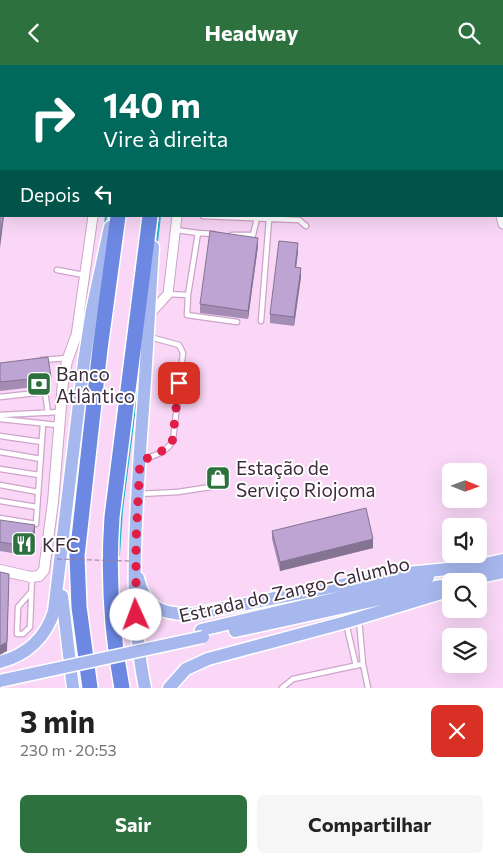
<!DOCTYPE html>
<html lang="pt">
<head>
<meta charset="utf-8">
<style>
	body { margin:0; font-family:Commissioner,sans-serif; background:#f6f6f6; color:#222; height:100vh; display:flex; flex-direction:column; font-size:19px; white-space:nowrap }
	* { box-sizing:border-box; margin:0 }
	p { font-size:16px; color:#767676 }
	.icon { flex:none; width:28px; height:28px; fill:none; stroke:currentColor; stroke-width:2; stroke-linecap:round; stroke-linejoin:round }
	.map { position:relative; height:623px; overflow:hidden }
	.details { display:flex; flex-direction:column; background:#fff; flex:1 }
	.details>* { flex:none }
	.top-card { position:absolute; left:0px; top:0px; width:504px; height:152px; box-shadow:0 5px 20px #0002; background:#00695c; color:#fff; overflow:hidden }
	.needle { width:32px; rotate:91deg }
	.fabs { position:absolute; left:442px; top:398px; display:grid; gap:10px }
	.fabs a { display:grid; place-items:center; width:45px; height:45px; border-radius:8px; background:#fff; box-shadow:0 5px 20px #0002; font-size:25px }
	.pin { position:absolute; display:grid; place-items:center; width:42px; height:42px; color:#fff; margin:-21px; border-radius:10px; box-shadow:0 2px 8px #0006 }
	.me { position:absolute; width:55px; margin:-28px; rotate:358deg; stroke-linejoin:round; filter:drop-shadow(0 0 4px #0008) }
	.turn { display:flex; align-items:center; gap:18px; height:105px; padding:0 20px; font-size:22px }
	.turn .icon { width:65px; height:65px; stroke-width:2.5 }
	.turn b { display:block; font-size:35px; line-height:42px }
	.then { display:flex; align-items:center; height:48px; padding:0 20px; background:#0003; gap:10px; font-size:19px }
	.round { display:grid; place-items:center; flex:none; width:52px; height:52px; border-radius:8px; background:#f6f6f6 }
	.headline { display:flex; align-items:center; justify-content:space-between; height:85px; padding:0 20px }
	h1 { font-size:30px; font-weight:700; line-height:38px }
	.cta { display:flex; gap:10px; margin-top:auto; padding:10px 20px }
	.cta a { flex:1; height:58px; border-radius:8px; background:#2d723e; color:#fff; font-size:20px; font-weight:700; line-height:58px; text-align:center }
	.cta a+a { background:#f6f6f6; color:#222 }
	header { display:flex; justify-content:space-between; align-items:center; height:65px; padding:0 20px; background:#2d723e; color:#fff; font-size:22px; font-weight:700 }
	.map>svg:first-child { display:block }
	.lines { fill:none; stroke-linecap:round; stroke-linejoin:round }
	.stream { stroke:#21b6ca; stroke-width:2 }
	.service-casing { stroke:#cea4ca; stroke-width:7 }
	.minor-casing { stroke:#cea4ca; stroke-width:11 }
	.tertiary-casing { stroke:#cea4ca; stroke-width:12 }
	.primary-casing { stroke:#fff; stroke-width:15 }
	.motorway-casing { stroke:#fff; stroke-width:18 }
	.service { stroke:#fff; stroke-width:4.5 }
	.minor { stroke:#fff; stroke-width:9 }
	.tertiary { stroke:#fff; stroke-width:10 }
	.primary { stroke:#a7b8ee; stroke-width:12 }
	.motorway { stroke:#6c88e2; stroke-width:15 }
	.primary-bridge-casing { stroke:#fff; stroke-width:15; stroke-linecap:butt }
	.path-bridge { stroke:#977e95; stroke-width:1; stroke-dasharray:5 2.5; stroke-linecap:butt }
	.primary-bridge { stroke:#a7b8ee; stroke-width:12 }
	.wall { fill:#a38db5 }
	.shaded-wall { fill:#847393 }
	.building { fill:#bda4d2; stroke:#847393 }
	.route { stroke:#e11d48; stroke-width:9; stroke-dasharray:0 16.2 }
	.labels { text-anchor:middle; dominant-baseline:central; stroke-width:4; stroke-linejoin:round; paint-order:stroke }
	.poi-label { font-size:19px; fill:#3c2b3a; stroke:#fff; text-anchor:start }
	.street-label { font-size:19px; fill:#3c2b3a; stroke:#fff }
</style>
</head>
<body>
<header><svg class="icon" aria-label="back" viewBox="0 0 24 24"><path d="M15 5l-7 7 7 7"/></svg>Headway<svg class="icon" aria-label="search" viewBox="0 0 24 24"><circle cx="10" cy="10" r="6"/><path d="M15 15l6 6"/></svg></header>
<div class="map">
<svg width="503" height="623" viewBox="0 0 503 623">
	<rect width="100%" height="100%" fill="#fad7f7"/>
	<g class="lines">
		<path class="stream" d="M130,1V0
			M179,1V0
			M105,159L106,151
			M157,177L160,151
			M119,490L122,445L139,311"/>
		<defs>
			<path id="service" d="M230,1V0
				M289,1V0
				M0,94H1
				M203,151L299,155L306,161
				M176,165L198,168L188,230
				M198,168L214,169
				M232,170H253L257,153
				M57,205L84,210
				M168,229L188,230L187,250L237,257
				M261,256L269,154
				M42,295L67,293
				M0,332L45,327L48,348
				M0,350L59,347
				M0,354L58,360
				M0,371L42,377
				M0,387L41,394
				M141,395C153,391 167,388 173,375L183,288L179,280L150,272
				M0,404L39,410
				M0,420L38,427
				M139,429L178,427L217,421
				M0,436L37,442
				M0,453L36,459L43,359
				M31,527L18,542L17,569H23L30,562L32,512
				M359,555L363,599L368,623
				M346,558L356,601
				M282,623L293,614L363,599"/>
			<path id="minor" d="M424,0V1
				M481,0V1
				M115,1V0
				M198,1V0
				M502,120L503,119
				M501,151L503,159
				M149,250L168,229L177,151
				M76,271L93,151"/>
			<path id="tertiary" d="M0,505L31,512L39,511L44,505L53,437L63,317L67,296L75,274L90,248"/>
			<path id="primary" d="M472,502L503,495
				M138,513C145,544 164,550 194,549L397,509L479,501
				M462,516L503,507
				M62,531L73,623
				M201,565L428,512
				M235,566L440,521
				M0,597C27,590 46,572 54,546L84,297L92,245L110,162
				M145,623C128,540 136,454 141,371C146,308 149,245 153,182
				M169,623L186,604L208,594L346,557L451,525"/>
			<path id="motorway" d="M138,1V0
				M170,1V0
				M90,623L79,542L77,491L100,284L118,151
				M122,623C111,566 108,510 112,452L150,151"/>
		</defs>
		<use href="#service" class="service-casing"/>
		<use href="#minor" class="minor-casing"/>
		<use href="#tertiary" class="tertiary-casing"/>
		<use href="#primary" class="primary-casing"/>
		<use href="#motorway" class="motorway-casing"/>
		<use href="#service" class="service"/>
		<use href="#minor" class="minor"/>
		<use href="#tertiary" class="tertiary"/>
		<use href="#primary" class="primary"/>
		<use href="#motorway" class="motorway"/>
		<defs>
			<path id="primary-bridge" d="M0,616L203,572"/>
		</defs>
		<use href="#primary-bridge" class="primary-bridge-casing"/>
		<path class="path-bridge" d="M57,494L129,496"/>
		<use href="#primary-bridge" class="primary-bridge"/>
	</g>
	<path class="wall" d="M258,181L248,254L200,248V239Z
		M298,187L296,202L301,212L294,261L270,258V249Z
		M0,298L51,312V320L0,326Z
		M0,455L35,469L30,491L0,486Z
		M272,466L373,483L280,506L272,474Z"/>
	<path class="shaded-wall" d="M3,151H4L0,183V174Z
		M258,173V181L248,254V246Z
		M298,178V187L295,211V202Z
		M301,203V212L294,261V252Z
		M35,460V469L30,491V482Z
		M373,474V483L280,506V497Z
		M9,509L7,586L0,590V581Z"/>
	<path class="building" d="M240,0H286L285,1H240Z
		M0,118H1V151H3L0,174Z
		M210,166L258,173L248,246L200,239Z
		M279,176L298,178L295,202L301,203L294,252L270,249Z
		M48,292L51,312L0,317V298Z
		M366,443L373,474L280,497L272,466Z
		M0,455L35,460L30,482L0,477Z
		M0,507L9,509L7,577L0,581Z"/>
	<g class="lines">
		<path class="route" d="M136,550V476L140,396L156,390L172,379L179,318"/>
	</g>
	<defs>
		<symbol id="bank-square" viewBox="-11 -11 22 22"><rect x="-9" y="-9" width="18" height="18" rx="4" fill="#2d723e" stroke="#fff"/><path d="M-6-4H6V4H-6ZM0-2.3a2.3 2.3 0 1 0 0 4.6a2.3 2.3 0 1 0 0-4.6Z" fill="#fff"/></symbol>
		<symbol id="shop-square" viewBox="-11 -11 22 22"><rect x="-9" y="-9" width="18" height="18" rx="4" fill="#2d723e" stroke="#fff"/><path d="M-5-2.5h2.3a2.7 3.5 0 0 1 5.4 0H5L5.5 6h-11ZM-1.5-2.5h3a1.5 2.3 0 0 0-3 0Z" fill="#fff"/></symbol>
		<symbol id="restaurant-square" viewBox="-11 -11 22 22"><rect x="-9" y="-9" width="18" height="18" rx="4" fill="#2d723e" stroke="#fff"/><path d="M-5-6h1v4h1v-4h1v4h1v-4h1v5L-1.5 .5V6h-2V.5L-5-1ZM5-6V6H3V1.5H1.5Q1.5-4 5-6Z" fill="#fff"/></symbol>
	</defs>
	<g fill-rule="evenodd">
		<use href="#bank-square" x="25" y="305" width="28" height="28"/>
		<use href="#shop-square" x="204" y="399" width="28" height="28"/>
		<use href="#restaurant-square" x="10" y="465" width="28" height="28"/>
	</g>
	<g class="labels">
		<g class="poi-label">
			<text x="56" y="308">Banco<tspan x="56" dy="22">Atlântico</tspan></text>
			<text x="236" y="402">Estação de<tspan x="236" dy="22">Serviço Riojoma</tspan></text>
			<text x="42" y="479">KFC</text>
		</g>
		<g class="street-label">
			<text transform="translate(294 524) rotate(-13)">Estrada do Zango-Calumbo</text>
		</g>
	</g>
</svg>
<div class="fabs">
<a><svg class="needle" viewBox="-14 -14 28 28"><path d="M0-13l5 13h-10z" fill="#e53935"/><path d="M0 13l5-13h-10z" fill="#767676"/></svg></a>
<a><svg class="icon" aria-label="sound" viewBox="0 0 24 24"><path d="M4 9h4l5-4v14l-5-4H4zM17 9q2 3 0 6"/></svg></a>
<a><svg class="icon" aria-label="search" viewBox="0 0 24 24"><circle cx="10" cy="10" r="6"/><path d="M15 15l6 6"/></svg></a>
<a><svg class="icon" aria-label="layers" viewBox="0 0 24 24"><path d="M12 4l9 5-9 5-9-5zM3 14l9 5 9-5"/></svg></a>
</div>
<div class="pin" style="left:179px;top:318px;background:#d93025"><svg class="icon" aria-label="arrive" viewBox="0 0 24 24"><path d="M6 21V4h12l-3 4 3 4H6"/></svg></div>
<svg class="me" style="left:136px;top:550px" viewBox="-20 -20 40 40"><circle r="19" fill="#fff"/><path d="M0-13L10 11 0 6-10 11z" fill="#e11d48"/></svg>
<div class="top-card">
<div class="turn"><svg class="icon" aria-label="right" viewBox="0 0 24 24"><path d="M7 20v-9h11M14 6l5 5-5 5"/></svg><div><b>140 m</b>Vire à direita</div></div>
<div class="then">Depois<svg class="icon" aria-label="left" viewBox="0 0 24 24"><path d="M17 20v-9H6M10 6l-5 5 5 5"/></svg></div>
</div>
</div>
<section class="details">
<div class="headline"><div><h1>3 min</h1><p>230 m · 20:53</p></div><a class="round" style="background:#d93025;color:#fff"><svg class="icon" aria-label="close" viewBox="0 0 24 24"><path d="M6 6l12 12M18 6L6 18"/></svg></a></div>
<div class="cta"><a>Sair</a><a>Compartilhar</a></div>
</section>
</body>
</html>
